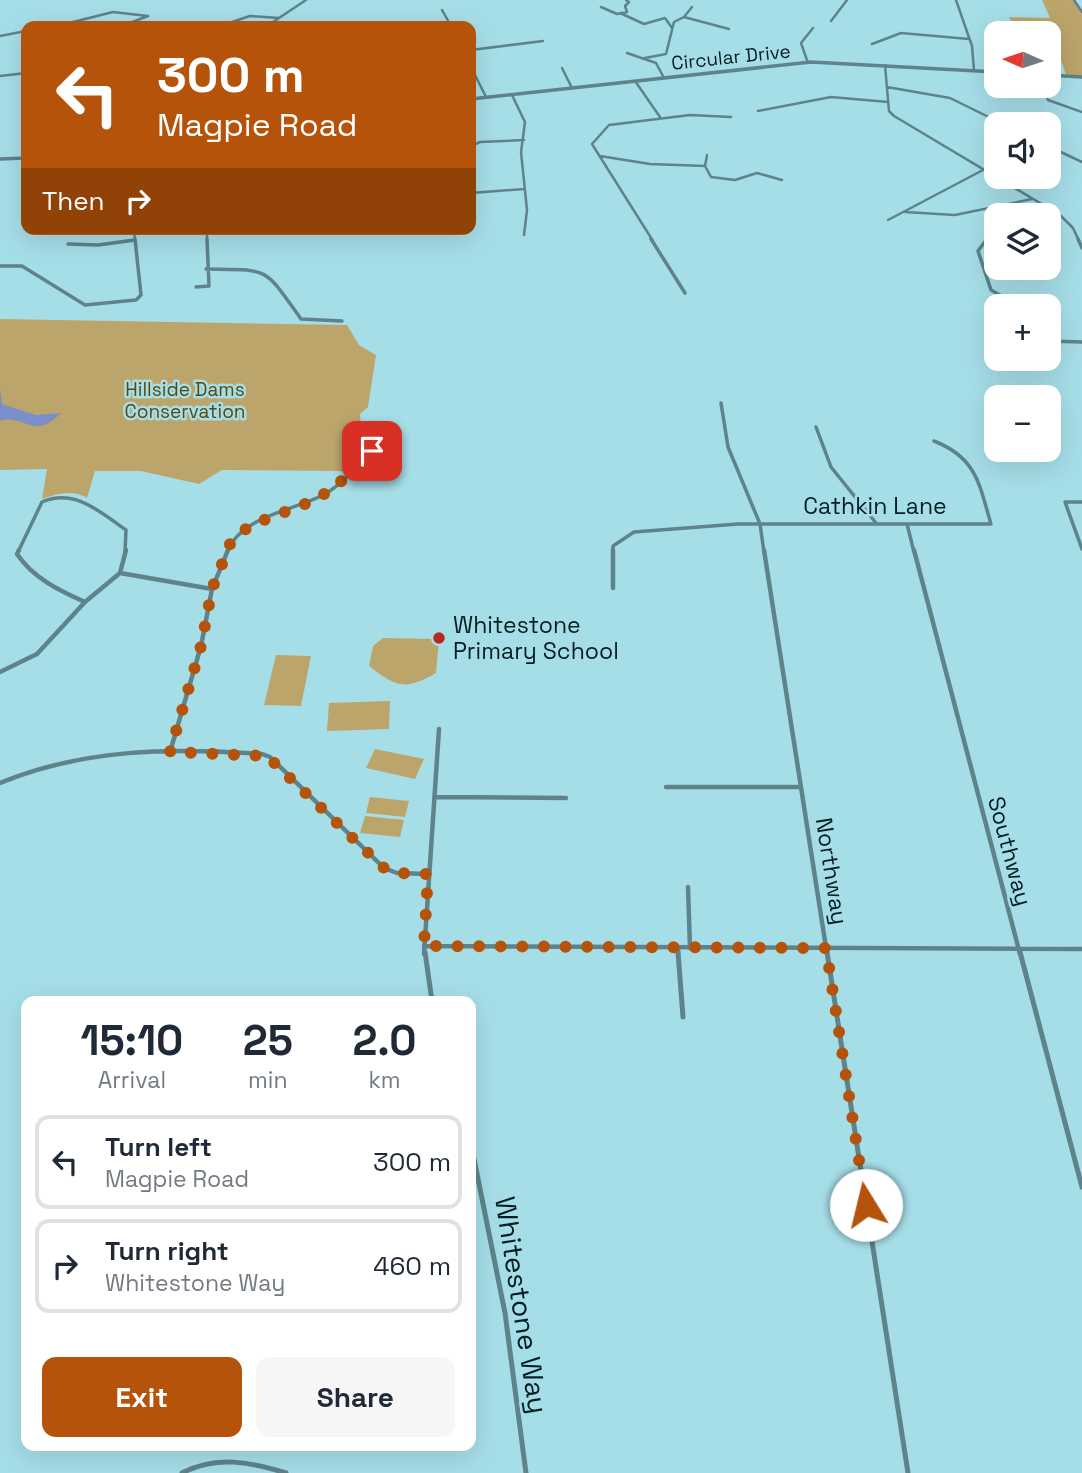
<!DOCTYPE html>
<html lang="en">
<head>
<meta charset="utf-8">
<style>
	body { margin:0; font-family:"Space Grotesk",sans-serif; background:#f6f6f7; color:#1f2937; height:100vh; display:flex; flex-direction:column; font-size:26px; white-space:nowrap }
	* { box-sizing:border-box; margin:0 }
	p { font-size:23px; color:#747a83 }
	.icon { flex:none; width:38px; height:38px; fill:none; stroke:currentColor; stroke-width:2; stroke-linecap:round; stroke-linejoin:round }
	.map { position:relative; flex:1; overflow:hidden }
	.drawer { position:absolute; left:21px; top:996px; width:455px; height:455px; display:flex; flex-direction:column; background:#fff; border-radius:14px; box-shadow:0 7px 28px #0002 }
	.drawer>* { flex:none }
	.hud { position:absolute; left:21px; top:21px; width:455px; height:214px; border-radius:14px; box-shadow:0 7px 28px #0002; background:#b45309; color:#fff; overflow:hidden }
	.needle { width:46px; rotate:273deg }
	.tools { position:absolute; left:984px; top:21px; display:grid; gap:14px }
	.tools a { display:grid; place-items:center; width:77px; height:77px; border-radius:14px; background:#fff; box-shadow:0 7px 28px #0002; font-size:35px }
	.pin { position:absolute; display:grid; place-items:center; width:60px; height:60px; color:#fff; margin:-30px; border-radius:14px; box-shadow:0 4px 10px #0006 }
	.me { position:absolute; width:77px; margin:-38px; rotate:351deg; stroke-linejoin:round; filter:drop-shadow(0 0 5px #0008) }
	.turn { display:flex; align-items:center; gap:24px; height:147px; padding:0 21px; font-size:32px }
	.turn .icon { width:91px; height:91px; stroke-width:2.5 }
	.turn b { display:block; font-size:49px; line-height:60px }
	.then { display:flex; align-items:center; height:66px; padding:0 21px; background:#0003; gap:14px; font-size:26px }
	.eta { display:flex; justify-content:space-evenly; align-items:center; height:119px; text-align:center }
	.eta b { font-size:42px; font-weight:700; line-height:49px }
	.cta { display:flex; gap:14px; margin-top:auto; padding:14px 21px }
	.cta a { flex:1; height:80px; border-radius:14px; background:#b45309; color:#fff; font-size:28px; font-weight:700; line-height:80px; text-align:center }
	.cta a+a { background:#f6f6f7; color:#1f2937 }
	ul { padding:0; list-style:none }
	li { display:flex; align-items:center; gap:21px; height:94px; margin:0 14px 10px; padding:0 7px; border:4px solid #e0e1e3; border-radius:14px }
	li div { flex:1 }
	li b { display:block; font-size:26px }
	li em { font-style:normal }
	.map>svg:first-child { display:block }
	.green { fill:#bba56b }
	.water { fill:#7a8ecb }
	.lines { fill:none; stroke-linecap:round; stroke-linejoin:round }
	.minor-far3 { stroke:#5e838a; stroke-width:2.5 }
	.minor-far2 { stroke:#5e838a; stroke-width:3.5 }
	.minor-far1 { stroke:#5e838a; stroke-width:4.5 }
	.minor { stroke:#5e838a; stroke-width:5 }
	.tertiary { stroke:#5e838a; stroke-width:3.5 }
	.route { stroke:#b45309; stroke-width:12; stroke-dasharray:0 21.6 }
	.poi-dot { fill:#b82a1d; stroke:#a6dee8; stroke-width:2.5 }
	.labels { text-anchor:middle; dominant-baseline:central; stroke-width:5; stroke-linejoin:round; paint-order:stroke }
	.far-street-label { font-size:19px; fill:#071e22; stroke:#a6dee8 }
	.far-park-label { font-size:19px; fill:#59470f; stroke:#a6dee8 }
	.street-label { font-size:23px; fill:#071e22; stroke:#a6dee8 }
	.poi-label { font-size:23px; fill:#071e22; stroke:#a6dee8; text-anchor:start }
	.near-street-label { font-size:28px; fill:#071e22; stroke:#a6dee8 }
</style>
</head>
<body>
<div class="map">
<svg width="1082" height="1473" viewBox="0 0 1082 1473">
	<rect width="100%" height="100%" fill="#a6dee8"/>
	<path class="green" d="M1042,0H1073L1082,14V76L1066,75L1060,57L1048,56V33H1016L1009,17L1050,18Z
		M0,319L347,325L359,345L376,355L368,407L360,414L361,426L343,471L222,470L199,484L141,471H95L87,498C74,489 56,494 42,499L47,469L0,470Z
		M383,638L439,639L436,673C405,691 396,687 369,666L373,646Z
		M276,655L311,656L301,706L264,705Z
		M390,701L389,729L327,731L329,703Z
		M375,749L424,759L415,779L366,768Z
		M370,797L409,801L405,817L366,813Z
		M365,816L404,820L400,837L360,833Z"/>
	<path class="water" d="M0,388L2,404L36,415L61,413C32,442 25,413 0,421Z"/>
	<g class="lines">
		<path class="minor-far3" d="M956,0L972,46L974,70
			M1074,0L1082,12
			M601,7L617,14L627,12L625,6L629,2L626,0
			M442,10L451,26
			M620,13L644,24L665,18L672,28
			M684,17L729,29
			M831,21L847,0
			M57,26L113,12L148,16L122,26
			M220,26L250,16L279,18
			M267,26L306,0
			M0,36L26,31
			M872,44L901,33L969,39
			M471,50L543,41
			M627,53L656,63L664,78
			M645,58L666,54L674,22L684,17L692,7
			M808,63L801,43L813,28
			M885,65L889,111L894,116L1060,215L1073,228L1079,241
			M471,67L486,97
			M562,68L572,88
			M0,76L26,73
			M635,81L660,117
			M1043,86L1048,100L1082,112
			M887,87L950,98L1003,124
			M512,95L525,122L521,152L527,210L524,235
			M758,111L831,97L888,102
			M471,146L480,142L524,140
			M1048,146L1082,162
			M600,156L650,164L705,166L711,177L735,180L757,173L782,180
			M705,166L707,155
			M471,193L525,189
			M905,212L955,215L1032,199
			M1011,215L1042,205
			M888,220L983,170
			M134,229L135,241
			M127,241L135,240
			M207,241V229
			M653,241L592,144L609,125L690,115L731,117
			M986,241L996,228"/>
		<path class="minor-far2" d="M651,239L685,293
			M987,239L978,251L991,290L1005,298L1029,301V306
			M1078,239L1082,248
			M68,244L98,245L135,240
			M0,266H22L85,305L136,300L141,295L135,239
			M206,269C271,270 263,266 301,319L342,321
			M196,287L209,286L207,239
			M1048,341L1082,342
			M721,403L728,447L760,524L764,552
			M816,427L831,467L876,523
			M1082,502H1065L1082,549
			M907,524L914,552
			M18,552L42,502C75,488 100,512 126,530L125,552
			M227,552C241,516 293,511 323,495C341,486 357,465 372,451
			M613,552V546L634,532L738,524H991C979,484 977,458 934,441"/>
		<path class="minor-far1" d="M19,550L17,554C33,578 60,591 85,602L120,573
			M613,550V588
			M764,550L827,954
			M914,550L1020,954
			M120,573L212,589
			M120,573L126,550
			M0,672L37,654L85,602
			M170,752L201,646L212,589L228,550
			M0,783C85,748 171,748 262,754L270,757L384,868L397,873L428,874
			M666,787H800
			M435,797L566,798
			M688,887L690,948
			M424,946L1082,949
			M678,948V954
			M424,954L439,729"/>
		<path class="minor" d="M425,952L432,1001
			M678,952L683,1017
			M827,952L908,1473
			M1020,952L1082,1187
			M471,1144L505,1313L526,1473
			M182,1473C216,1455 250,1462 286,1473"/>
		<path class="tertiary" d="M1048,75L1082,77
			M471,99L811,62L996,72
			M0,159L26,158"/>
	</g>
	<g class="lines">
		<path class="route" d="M372,451L332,490L305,504L249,526L230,544L212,589L201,646L170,752L267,756L384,868L397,873L428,874L424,946L826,948L866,1205"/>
	</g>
	<circle class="poi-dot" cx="439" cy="638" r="7"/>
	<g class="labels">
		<g class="far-street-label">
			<text transform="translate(731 57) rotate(-6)">Circular Drive</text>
		</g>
		<g class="far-park-label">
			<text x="185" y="389">Hillside Dams<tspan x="185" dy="22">Conservation</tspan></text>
		</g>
		<g class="street-label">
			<text x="875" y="506">Cathkin Lane</text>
			<text transform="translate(1010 851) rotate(75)">Southway</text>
			<text transform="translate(832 871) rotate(81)">Northway</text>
		</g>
		<g class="poi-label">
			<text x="453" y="625">Whitestone<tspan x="453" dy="26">Primary School</tspan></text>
		</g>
		<g class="near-street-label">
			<text transform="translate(522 1305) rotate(81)">Whitestone Way</text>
		</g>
	</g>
</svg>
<div class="tools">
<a><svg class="needle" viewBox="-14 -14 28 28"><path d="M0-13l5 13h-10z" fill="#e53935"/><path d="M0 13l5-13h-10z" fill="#747a83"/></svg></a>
<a><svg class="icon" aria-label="sound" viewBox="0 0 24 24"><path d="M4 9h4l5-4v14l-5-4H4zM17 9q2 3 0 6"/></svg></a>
<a><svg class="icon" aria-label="layers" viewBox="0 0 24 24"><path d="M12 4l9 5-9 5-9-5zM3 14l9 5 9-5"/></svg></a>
<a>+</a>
<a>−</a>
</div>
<div class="pin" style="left:372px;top:451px;background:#d93025"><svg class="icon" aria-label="arrive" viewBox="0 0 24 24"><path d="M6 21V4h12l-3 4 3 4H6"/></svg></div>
<svg class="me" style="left:866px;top:1205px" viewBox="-20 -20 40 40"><circle r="19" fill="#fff"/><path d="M0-13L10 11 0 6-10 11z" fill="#b45309"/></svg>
<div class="hud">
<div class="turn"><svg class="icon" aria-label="left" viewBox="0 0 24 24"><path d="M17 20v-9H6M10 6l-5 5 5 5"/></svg><div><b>300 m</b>Magpie Road</div></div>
<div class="then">Then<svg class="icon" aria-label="right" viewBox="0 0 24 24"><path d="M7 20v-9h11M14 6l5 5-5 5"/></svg></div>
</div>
<section class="drawer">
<div class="eta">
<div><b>15:10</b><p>Arrival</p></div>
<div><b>25</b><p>min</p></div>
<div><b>2.0</b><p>km</p></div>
</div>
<ul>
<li><svg class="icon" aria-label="left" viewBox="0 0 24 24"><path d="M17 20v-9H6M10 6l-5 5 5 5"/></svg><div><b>Turn left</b><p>Magpie Road</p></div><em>300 m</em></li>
<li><svg class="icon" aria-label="right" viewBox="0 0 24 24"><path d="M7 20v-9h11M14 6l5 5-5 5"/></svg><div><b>Turn right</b><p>Whitestone Way</p></div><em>460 m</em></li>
</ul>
<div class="cta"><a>Exit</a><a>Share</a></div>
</section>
</div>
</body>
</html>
